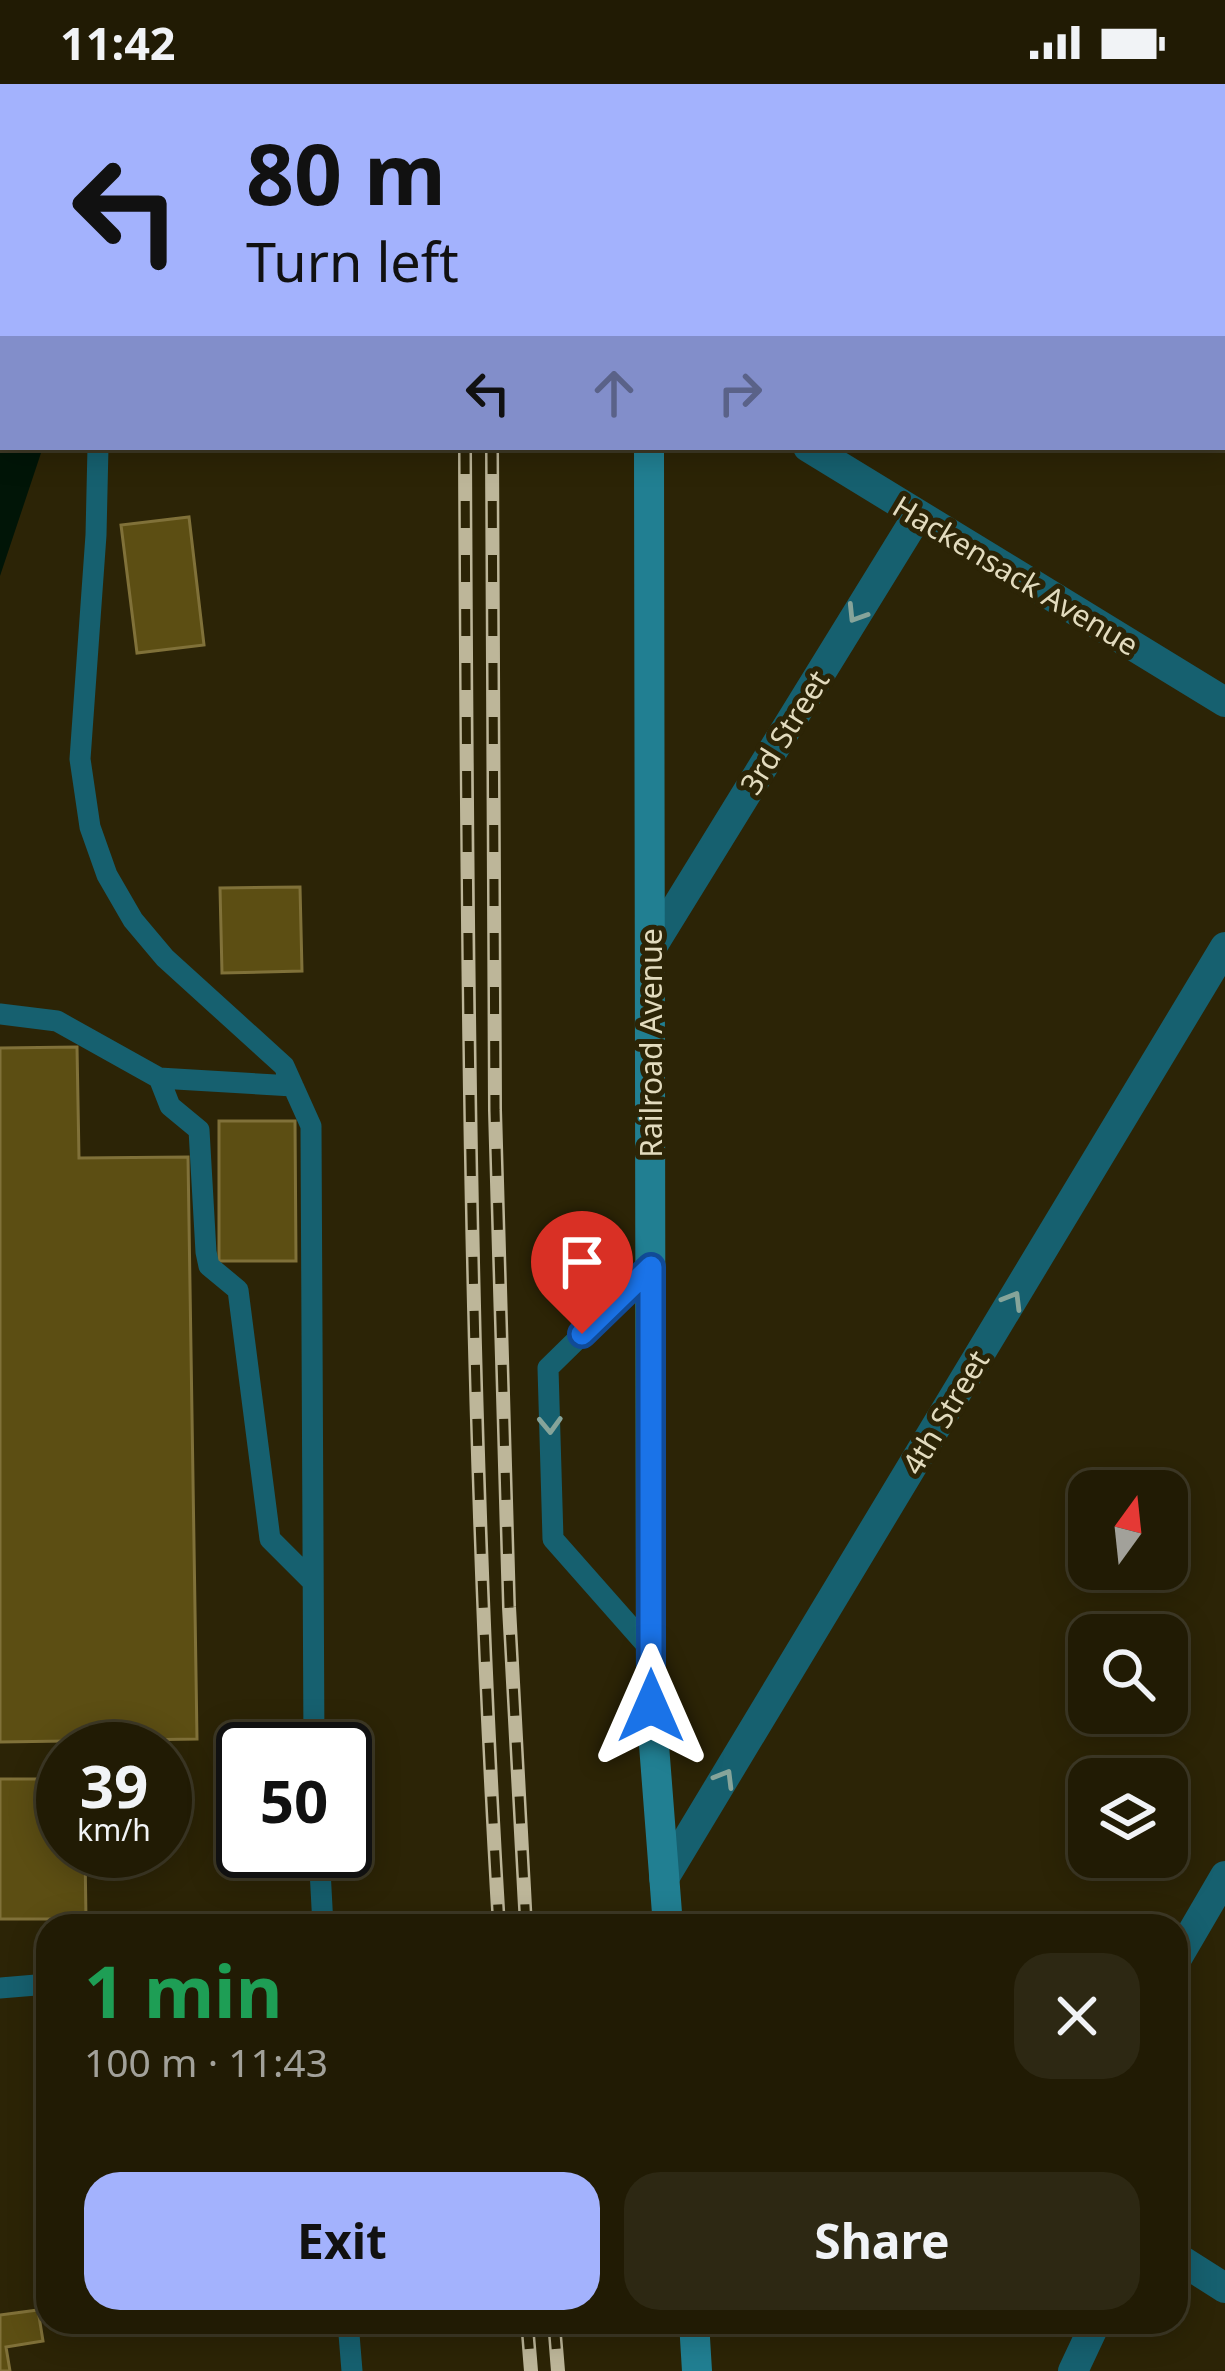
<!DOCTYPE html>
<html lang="en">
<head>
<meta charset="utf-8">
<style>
	body { margin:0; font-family:"Noto Sans",sans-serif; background:#2d2813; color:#f1f3f6; height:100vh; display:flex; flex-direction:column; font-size:45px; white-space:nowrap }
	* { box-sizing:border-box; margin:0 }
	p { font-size:39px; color:#a2a19a }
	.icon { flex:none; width:66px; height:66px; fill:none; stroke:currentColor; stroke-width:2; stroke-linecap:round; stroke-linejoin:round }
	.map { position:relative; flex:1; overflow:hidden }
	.side { position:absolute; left:36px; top:1830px; width:1152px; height:420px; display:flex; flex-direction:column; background:#211b04; border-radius:36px; box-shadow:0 6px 30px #0003,0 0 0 3px #3e3926 }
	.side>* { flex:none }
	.hud { position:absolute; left:0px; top:0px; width:1227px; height:366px; box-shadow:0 6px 30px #0003,0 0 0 3px #3e3926; background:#a3b2fd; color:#111; overflow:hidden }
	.needle { width:78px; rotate:15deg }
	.controls { position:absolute; left:1068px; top:1386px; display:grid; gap:24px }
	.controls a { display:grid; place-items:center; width:120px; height:120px; border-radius:24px; background:#211b04; box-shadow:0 6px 30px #0003,0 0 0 3px #3e3926; font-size:60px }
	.speed { position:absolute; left:36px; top:1638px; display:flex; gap:24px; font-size:60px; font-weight:700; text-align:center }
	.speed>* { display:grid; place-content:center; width:156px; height:156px; border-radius:50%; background:#211b04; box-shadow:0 6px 30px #0003,0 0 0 3px #3e3926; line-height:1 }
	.speed small { font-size:30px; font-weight:400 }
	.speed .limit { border:6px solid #111; border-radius:18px; background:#fff; color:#111 }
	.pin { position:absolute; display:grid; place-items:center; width:102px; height:102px; color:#fff; margin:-123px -51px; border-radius:50% 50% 50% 0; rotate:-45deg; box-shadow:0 0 12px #0007 }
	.pin .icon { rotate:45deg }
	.me { position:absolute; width:132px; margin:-66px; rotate:0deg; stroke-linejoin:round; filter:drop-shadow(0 0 9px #0008) }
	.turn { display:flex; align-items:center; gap:42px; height:252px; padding:0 48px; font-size:54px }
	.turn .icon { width:156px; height:156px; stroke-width:2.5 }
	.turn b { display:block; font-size:84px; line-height:102px }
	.lanes { display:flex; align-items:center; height:114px; padding:0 48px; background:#0003; justify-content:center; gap:60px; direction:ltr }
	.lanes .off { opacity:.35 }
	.round { display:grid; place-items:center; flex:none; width:126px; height:126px; border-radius:36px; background:#2d2813 }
	.overview { display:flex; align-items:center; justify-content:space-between; height:204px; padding:0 48px }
	h1 { font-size:72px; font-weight:700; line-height:90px; color:#1e9e55 }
	.button { display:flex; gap:24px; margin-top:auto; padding:24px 48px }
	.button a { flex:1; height:138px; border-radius:36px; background:#a3b2fd; color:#111; font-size:48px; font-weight:700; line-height:138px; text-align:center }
	.button a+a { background:#2d2813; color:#f1f3f6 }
	.status { display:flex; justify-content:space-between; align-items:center; height:84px; padding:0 60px; background:#211b04; direction:ltr }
	.status svg { height:33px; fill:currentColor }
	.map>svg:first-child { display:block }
	.water { fill:#011507 }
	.building { fill:#5c4e13; stroke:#807139; stroke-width:3 }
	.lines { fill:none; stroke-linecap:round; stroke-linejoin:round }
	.service { stroke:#16606f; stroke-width:21 }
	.minor { stroke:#16606f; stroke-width:30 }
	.secondary { stroke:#217f92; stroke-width:30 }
	.rail-casing { stroke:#bdb699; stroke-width:14 }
	.rail { stroke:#2c2406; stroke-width:9; stroke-dasharray:27; stroke-linecap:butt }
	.oneway { stroke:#86a49a }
	.route-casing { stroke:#114b97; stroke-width:30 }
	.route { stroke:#1a73e8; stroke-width:21 }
	.labels { text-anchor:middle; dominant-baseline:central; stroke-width:10; stroke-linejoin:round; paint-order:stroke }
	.street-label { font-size:30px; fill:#e2dbbe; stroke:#2c2406 }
</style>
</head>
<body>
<div class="status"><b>11:42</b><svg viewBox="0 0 49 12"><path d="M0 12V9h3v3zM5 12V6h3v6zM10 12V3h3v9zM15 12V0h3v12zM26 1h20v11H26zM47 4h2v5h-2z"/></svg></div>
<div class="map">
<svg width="1225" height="2287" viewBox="0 0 1225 2287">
	<rect width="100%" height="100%" fill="#2c2406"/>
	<path class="water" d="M0,0H7L8,3H3V363H43L0,492Z"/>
	<path class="building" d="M189,433L204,561L137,569L121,441Z
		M300,803L302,887L222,889L220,804Z
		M77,963L79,1074L188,1073L197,1655L0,1658V964Z
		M219,1037H295L296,1177H219Z
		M0,1695H63V1767H85L86,1835H0Z
		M38,2226L43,2257L6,2263L10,2287H0V2231Z"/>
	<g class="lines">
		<path class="service" d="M117,3L118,0
			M98,363L96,451L80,675L90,743L107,791L133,836L165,874L284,982L311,1042L314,1665
			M0,930L57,937L159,994L293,1002
			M159,994L170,1022L199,1046L206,1168L209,1182L238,1206L270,1455L313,1498
			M651,1183L548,1284L553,1455L651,1566
			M319,1767L323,1842
			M0,1904L48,1900
			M348,2238L352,2287"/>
		<path class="minor" d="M1076,3L1078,0
			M808,363L1225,618
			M650,866L918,431
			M664,1794L1225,863
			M1176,1876L1225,1792
			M1176,2173L1225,2204
			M1073,2287L1096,2238"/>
		<path class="secondary" d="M649,0V3
			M649,363L651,1622L668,1842
			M694,2238L697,2287"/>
		<defs>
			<path id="rail" d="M464,3V0
				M491,3V0
				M465,363C467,856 469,1349 499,1842
				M492,363L495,1026L509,1523L526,1842
				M527,2238L531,2287
				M554,2238L558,2287"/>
		</defs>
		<use href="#rail" class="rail-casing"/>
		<use href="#rail" class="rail"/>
	</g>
	<defs><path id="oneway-chevron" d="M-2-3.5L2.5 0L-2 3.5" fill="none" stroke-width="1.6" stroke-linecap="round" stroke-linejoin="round" transform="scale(3)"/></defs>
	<g class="oneway">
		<use href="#oneway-chevron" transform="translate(856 530) rotate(122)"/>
		<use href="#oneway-chevron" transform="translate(1013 1216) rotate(-59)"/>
		<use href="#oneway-chevron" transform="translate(550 1341) rotate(88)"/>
		<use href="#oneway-chevron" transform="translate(725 1694) rotate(-59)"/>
	</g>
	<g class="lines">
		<defs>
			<path id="route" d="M582,1250L651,1183V1622"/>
		</defs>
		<use href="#route" class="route-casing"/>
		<use href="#route" class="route"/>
	</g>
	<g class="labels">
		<g class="street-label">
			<text transform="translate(1016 491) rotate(31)">Hackensack Avenue</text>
			<text transform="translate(784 648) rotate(-58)">3rd Street</text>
			<text transform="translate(650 959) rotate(-90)">Railroad Avenue</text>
			<text transform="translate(945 1328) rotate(-59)">4th Street</text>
		</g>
	</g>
</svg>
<div class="controls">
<a><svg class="needle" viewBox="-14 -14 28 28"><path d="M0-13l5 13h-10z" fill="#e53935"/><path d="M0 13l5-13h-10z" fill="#a2a19a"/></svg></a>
<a><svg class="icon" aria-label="search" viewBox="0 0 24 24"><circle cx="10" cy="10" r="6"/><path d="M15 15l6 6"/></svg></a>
<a><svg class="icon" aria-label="layers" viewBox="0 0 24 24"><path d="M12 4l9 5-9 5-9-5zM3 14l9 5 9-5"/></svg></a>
</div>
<div class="speed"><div>39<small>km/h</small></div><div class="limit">50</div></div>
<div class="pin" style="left:582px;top:1250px;background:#d93025"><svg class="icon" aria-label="arrive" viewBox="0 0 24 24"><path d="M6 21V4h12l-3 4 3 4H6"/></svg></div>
<svg class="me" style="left:651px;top:1622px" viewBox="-20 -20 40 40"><path d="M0-17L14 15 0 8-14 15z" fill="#1a73e8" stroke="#fff" stroke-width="4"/></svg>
<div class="hud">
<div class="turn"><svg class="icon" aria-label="left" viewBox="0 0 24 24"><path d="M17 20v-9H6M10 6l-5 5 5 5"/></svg><div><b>80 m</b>Turn left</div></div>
<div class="lanes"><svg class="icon" aria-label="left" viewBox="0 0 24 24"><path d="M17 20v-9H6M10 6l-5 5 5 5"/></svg><svg class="icon off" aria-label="ahead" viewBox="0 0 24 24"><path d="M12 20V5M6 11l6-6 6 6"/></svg><svg class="icon off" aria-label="right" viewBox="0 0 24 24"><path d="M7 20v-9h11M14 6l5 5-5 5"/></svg></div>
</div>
<section class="side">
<div class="overview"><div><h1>1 min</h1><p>100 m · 11:43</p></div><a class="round"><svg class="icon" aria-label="close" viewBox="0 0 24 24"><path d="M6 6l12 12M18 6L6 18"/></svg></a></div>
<div class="button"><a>Exit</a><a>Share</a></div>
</section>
</div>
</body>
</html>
